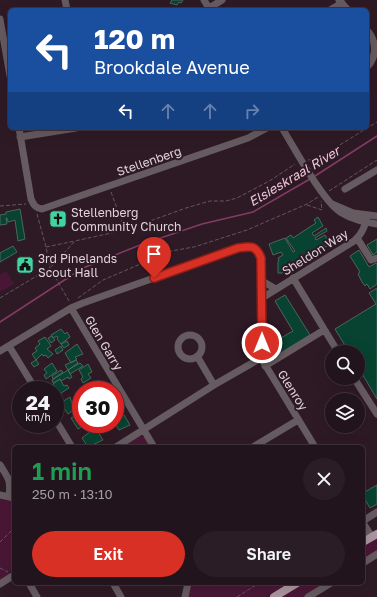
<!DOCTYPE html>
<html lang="en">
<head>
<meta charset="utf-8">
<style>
	body { margin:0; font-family:"Golos Text",sans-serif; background:#2a1d25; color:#f1f3f6; height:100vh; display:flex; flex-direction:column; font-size:15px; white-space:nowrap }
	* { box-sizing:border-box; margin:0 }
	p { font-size:13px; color:#a29ea3 }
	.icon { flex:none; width:22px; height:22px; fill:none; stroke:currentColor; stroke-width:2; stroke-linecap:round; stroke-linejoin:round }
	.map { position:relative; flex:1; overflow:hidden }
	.sheet { position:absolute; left:12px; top:445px; width:353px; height:140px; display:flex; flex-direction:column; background:#22141c; border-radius:6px; box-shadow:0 4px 16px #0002,0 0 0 1px #3f333b }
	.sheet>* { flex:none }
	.guide { position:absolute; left:8px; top:8px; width:361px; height:122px; border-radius:6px; box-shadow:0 4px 16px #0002,0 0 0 1px #3f333b; background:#1a4fa0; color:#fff; overflow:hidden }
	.controls { position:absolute; left:325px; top:345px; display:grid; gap:8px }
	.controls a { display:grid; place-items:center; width:40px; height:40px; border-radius:50%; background:#22141c; box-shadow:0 4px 16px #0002,0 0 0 1px #3f333b; font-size:20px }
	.speed { position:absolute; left:12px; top:381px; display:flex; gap:8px; font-size:20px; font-weight:700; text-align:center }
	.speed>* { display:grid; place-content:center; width:52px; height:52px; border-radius:50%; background:#22141c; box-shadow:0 4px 16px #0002,0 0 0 1px #3f333b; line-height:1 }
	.speed small { font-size:10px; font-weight:400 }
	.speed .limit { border:6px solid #d22; background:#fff; color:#111 }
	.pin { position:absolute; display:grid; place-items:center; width:34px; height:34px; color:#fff; margin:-41px -17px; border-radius:50% 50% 50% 0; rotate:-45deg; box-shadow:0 0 4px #0007 }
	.pin .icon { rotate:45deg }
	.me { position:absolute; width:44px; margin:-22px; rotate:0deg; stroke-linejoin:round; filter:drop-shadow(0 0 3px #0008) }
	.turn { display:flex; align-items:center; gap:14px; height:84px; padding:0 20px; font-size:18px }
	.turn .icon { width:52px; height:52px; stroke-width:2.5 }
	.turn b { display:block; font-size:28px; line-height:34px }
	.lanes { display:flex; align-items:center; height:38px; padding:0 20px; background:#0003; justify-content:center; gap:20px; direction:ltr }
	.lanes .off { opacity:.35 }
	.round { display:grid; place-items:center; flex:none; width:42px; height:42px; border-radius:21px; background:#2a1d25 }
	.summary { display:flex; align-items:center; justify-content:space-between; height:68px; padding:0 20px }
	h1 { font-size:24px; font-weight:600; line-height:30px; color:#1e9e55 }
	.button { display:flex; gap:8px; margin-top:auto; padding:8px 20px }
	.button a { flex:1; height:46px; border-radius:24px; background:#d93025; color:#fff; font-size:16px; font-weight:600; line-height:46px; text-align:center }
	.button a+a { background:#2a1d25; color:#f1f3f6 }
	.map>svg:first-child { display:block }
	.green { fill:#491735 }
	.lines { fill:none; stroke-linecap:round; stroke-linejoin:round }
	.stream { stroke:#833b65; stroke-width:1.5 }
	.building { fill:#074330; stroke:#4c665a }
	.path { stroke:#66545e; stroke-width:1; stroke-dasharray:4 2; stroke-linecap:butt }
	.minor { stroke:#665b60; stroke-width:7 }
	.major { stroke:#ab95a0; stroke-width:8 }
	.route-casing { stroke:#8d1f18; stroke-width:10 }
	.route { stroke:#d93025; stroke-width:7 }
	.labels { text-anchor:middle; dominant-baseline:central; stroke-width:4; stroke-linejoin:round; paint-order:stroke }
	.street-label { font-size:12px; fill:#e1d3da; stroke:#2e1a25 }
	.poi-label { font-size:12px; fill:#e1d3da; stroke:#2e1a25; text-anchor:start }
	.water-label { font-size:13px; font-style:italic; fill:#f3c7dd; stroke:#2e1a25 }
</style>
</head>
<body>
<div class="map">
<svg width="377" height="597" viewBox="0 0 377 597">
	<rect width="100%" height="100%" fill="#2e1a25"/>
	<path class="green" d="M6,271L14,284L0,292V275Z
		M138,436L145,437L151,447H119Z
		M0,498L14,501V564L8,575L0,580Z
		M377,536V552L363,560V545Z
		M188,583H289L266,597H184Z
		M301,583H326L303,597H278Z"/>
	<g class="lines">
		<path class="stream" d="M315,176L377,136
			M0,322L83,268L140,245L202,224L253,212L310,179"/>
	</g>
	<path class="building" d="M172,0H183L181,3L179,2L177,5L170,3Z
		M20,209L25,239L18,241L15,220L8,222L7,218H6L7,224L0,225V215L6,214V212Z
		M318,217L323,226L312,233L314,236L326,228L327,231L315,238L316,240L325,235L330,244L325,247L323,245L310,253L312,256L306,260L305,258L298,262L296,261L285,268L286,271L282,273H278V262L279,260L278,258L283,255L281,252L273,255L269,244L285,238L293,252L295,251L286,238L291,235L293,238L316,223L314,220Z
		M377,239V252L373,255L367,245Z
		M13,246L17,252L0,262V253Z
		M359,250L369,267L376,263L377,264V284L370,289L367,284L365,286L362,282L358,274L360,272L350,256Z
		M377,288V399L358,367V352H349L335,329L376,304L369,293Z
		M285,295L310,335L281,353L274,342L293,331L275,301Z
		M61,329L65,334L67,332L70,337L61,344L57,339L58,338L57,336L53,338L51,335Z
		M52,336L55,340L51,343L48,338Z
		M45,337L51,346L47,349L53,354L48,358L46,355L43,356L42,354L36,360L32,354L37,351L35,348L40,344L38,341Z
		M67,341L69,345L64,348L61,344Z
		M77,344L83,354L75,357L77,359L71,363L65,353Z
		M61,346L63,350L57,354L55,350Z
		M36,360L39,364L34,367L31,363Z
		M76,360L78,363L68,370L65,365Z
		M52,363L57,371L46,379L44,375L47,373L44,369Z
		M80,363L83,366L70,374L68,370Z
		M88,364L92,372L88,374L91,378L83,383L81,379L83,377L79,370Z
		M61,370L63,372L53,379L52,376Z
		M68,370L72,377L69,379L68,377L61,381L60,379L53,383L52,380Z
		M60,379L64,386L67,385L69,388L58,395L53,384Z
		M99,380L103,386L100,389V390H85L84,388Z
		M70,397L72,404L74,405L79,402L81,408L78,411L76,408L68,414L62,405L64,404L62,402Z
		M120,410L123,415L116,419L115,413Z
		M79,414L81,417V424L85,425L78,429L71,418Z
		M124,415L130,425L119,430L115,424V420Z
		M99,425L102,429L98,432L103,440L88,447L82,438Z
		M377,485V504L370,508L363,496V493Z"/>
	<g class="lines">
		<path class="path" d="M308,160L317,159L377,122
			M329,191L377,160
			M111,192L125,230
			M307,205L322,210L321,201
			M0,206L26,204
			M37,214L46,247L50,268L69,301
			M46,247L75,241
			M0,298L50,268L75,241L125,230L186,208L210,201H226L237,198L271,180L295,164
			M78,298L103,280L171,251L194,247L247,230L307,204L318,197
			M0,542L12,530L14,526
			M0,568L8,572
			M237,597L259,583"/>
		<path class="minor" d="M65,0L67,10
			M204,0L210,10
			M339,0L348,10
			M206,10L222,0
			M330,10L342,3
			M0,19L10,76
			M367,30C377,41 377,57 367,67
			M19,128L31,199C34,206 36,208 42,209L248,138L267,128
			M282,128C294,147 324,204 342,213C353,220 365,222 377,224
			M20,137L76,128
			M345,189L377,170
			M332,204L353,213L377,216
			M357,238L371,260L377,258
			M293,278L338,352
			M262,281L276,289
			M262,298L354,241C363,233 365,226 367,215
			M71,308L154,447
			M178 347a12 12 0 1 1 24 0a12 12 0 1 1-24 0Z
			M9,346L36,390
			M0,351L71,308L83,303L239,248L247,246L254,247L258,251L261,258L262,298L261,358L315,447
			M197,356L214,385
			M265,366L324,330
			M354,378L377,414
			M55,419L72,447
			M116,447L214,385L261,358
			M253,447L298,420
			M0,465C9,479 11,480 9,497
			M0,495L14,498
			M363,521L377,512
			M363,523L372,537
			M363,563L377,554
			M29,583L37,597
			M113,583L121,597
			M0,584L14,575
			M185,597L188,583
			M308,597L331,583"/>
		<path class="major" d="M363,542L377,534
			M274,597L297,583"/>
	</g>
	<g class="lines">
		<defs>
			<path id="route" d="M154,278L238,248C251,246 256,245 261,258L262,343"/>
		</defs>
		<use href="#route" class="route-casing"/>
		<use href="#route" class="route"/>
	</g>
	<defs>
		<symbol id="church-square" viewBox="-11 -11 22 22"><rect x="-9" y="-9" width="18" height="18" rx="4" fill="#41d4a1" stroke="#2e1a25"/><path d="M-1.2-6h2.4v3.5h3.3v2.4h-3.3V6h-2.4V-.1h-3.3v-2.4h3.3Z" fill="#111"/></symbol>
		<symbol id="civic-square" viewBox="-11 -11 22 22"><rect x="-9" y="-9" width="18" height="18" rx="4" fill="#41d4a1" stroke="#2e1a25"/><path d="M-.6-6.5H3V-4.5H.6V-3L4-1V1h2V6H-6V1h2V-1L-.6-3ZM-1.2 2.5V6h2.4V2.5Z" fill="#111"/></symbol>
	</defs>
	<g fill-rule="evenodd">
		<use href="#church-square" x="48" y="209" width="20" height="20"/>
		<use href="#civic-square" x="15" y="255" width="20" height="20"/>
	</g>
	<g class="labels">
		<g class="street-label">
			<text transform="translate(149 161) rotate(-19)">Stellenberg</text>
			<text transform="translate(315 252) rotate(-32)">Sheldon Way</text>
			<text transform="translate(104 343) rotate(59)">Glen Garry</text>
			<text transform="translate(293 390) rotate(58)">Glenroy</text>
		</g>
		<g class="poi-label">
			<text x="71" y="212">Stellenberg<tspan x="71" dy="14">Community Church</tspan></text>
			<text x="38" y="258">3rd Pinelands<tspan x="38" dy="14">Scout Hall</tspan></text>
		</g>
		<g class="water-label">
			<text transform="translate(294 176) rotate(-31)">Elsieskraal River</text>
		</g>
	</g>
</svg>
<div class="controls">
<a><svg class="icon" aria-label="search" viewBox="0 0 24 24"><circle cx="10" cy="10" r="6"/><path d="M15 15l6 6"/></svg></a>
<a><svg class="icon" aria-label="layers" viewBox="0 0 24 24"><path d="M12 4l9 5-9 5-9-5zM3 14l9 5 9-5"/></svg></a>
</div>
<div class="speed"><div>24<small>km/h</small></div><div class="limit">30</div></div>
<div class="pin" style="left:154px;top:278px;background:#d93025"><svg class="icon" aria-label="arrive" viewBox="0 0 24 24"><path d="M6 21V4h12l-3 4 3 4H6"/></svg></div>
<svg class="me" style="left:262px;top:343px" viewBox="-20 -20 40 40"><circle r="17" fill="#d93025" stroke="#fff" stroke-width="3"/><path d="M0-11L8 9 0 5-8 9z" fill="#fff"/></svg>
<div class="guide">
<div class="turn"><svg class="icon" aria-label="left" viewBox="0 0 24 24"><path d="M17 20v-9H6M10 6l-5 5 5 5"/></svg><div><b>120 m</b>Brookdale Avenue</div></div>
<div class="lanes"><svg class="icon" aria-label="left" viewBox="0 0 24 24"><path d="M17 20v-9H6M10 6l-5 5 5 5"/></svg><svg class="icon off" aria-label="ahead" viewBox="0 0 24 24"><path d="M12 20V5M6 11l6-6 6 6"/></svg><svg class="icon off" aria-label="ahead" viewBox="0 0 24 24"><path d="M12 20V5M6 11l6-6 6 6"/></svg><svg class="icon off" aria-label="right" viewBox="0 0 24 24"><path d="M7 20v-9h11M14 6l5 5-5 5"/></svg></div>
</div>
<section class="sheet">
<div class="summary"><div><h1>1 min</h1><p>250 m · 13:10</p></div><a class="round"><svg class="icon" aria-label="close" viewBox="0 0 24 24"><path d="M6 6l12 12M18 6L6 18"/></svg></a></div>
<div class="button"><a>Exit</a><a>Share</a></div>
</section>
</div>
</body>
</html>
